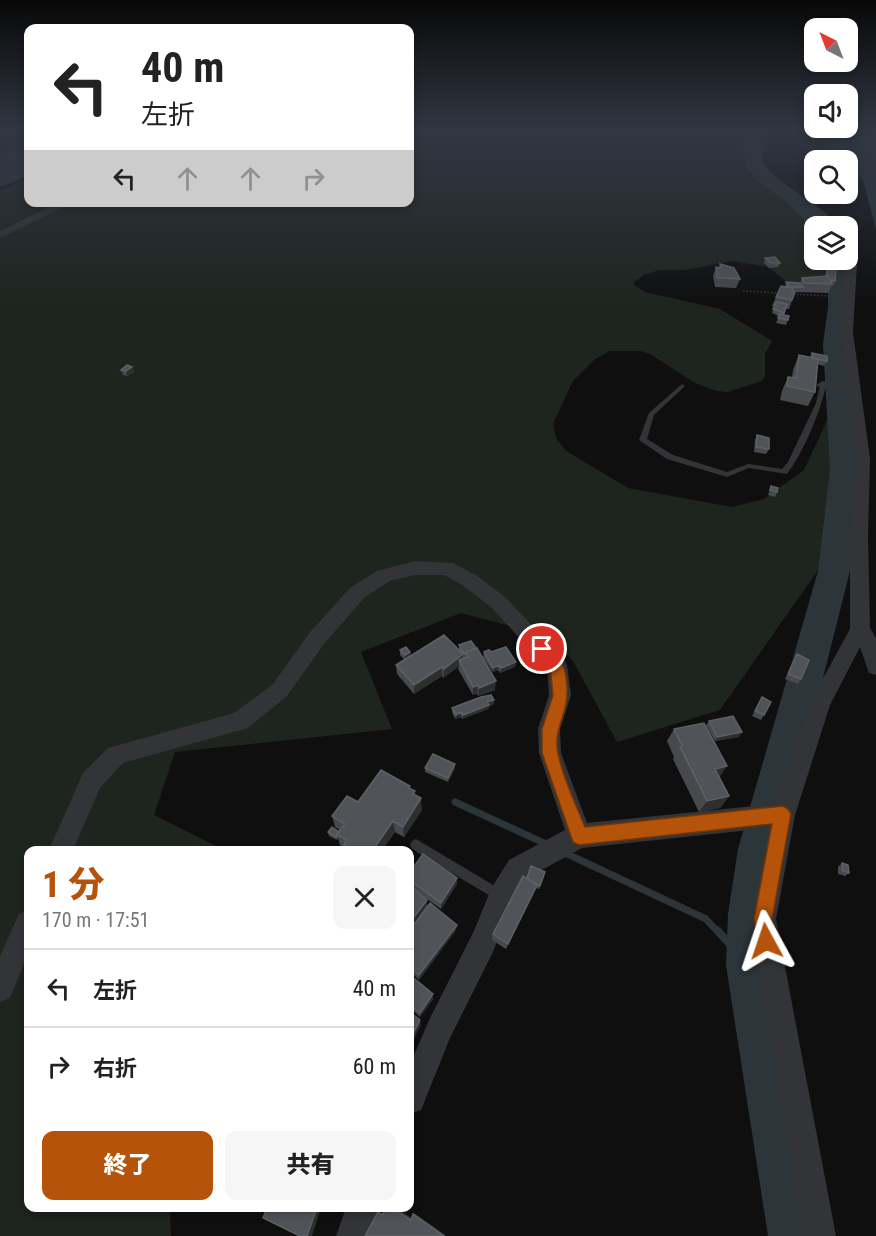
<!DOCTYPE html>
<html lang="ja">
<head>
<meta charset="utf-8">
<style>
	body { margin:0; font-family:"Roboto Condensed","Noto Sans JP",sans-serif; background:#f6f6f6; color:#222; height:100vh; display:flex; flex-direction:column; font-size:22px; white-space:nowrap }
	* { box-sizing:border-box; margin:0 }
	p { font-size:20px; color:#767676 }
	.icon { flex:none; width:33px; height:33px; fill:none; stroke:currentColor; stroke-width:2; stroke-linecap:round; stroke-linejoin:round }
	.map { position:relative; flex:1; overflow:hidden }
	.drawer { position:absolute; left:24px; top:846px; width:390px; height:366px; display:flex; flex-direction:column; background:#fff; border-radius:12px; box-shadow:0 3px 9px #0003 }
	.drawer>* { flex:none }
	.banner { position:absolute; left:24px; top:24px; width:390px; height:183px; border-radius:12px; box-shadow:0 3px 9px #0003; background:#fff; color:#222; overflow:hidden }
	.needle { width:39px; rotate:318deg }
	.fabs { position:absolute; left:804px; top:18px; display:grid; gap:12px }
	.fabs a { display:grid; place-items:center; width:54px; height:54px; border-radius:12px; background:#fff; box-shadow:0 3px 9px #0003; font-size:30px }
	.pin { position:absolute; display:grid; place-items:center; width:51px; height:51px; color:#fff; margin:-26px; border:3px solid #fff; border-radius:50%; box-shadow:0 2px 6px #0007 }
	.me { position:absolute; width:66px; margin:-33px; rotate:355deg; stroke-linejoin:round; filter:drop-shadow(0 0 4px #0008) }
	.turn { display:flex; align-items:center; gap:21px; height:126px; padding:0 18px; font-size:27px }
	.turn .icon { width:78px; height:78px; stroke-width:2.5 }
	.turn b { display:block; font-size:42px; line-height:51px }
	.lanes { display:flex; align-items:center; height:57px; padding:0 18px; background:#0003; justify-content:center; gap:30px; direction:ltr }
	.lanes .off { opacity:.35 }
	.round { display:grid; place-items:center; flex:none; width:63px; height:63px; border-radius:12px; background:#f6f6f6 }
	.headline { display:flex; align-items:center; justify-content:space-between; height:102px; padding:0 18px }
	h1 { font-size:36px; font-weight:800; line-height:45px; color:#b45309 }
	.button { display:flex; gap:12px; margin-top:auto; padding:12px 18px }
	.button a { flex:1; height:69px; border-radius:12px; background:#b45309; color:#fff; font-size:24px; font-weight:800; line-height:69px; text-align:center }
	.button a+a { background:#f6f6f6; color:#222 }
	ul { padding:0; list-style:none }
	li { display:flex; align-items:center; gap:18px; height:78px; padding:0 18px; border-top:2px solid #e0e0e0 }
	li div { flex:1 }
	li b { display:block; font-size:22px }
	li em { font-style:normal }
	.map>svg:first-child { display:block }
	.green { fill:#1e241e }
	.water { fill:#2b353a }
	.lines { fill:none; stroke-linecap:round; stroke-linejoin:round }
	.stream-far1 { stroke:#2b353a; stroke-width:7 }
	.stream { stroke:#2b353a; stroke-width:8 }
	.river { fill:#2b353a; fill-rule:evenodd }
	.path { stroke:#36393c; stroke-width:1.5; stroke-dasharray:1.5 2; stroke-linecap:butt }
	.lane { fill:#323437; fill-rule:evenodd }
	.street { fill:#323437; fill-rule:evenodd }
	.wall { fill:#47494d }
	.shaded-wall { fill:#2c2e30 }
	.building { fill:#505358; stroke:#5d6166; stroke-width:1.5 }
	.route { fill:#b45309; stroke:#753606; stroke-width:1.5 }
</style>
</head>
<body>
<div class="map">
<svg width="876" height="1236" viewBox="0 0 876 1236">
	<rect width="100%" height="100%" fill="#0f0f10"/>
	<path class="green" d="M0,131H28V147L0,153Z
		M410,131H753L746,144L754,173L801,209L818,226H814V260H826L829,273L822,282H787L768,267L732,261L686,270H659L644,275L635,281L634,285L645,292L720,309L772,341L765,354V376L762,381L728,392L717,391L695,383L650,354L641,351H610L594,360L573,381L553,424L556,438L566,451L628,488L732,507L764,499L804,470L832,410L853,415L821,566L720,710L617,742L573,661L552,641L540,634L461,613L361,652L392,729L175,752L154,815L224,850H28V1208H170L171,1236H0V190L28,178V202H410Z"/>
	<path class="water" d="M809,131H876V229L863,180L848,164V160H844L826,142Z
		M28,147V176L0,187V153Z"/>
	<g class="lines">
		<path class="stream-far1" d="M455,802L546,844
			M563,852L706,919L718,932"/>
		<path class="stream" d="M717,930L749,965"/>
		<path class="river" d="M752,131H766L756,144L759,159L765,172L799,195L829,226H814V230C805,221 796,210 786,202C760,180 746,183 742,144Z
			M825,260H844L848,268V307L845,344L858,470L850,571L780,849L772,914V965L824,1236H768L726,965L728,914L738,849L818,571L830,470L823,344L828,307V268Z"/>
		<path class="path" d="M743,291L781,293
			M793,294L830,296L834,299"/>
		<path class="lane" d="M823,383L826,385C821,411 803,453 787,474L749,468L727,477L667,459L639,440L649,413L682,384L685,386L684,387L654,415L647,439L673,455L727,472L748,464L782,469L788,462L816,403L820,385Z
			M416,839L505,892L507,896L505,900L501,902L497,900L412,849L410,845L412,841Z"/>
		<path class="street" d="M763,131H771C767,141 760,151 763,162C771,182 823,203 837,226H827L809,209L765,177L754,163V151Z
			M60,202H74L0,238V231Z
			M848,254L852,255L857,264L853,332L870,459L868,536L870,628L876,638V675L869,673L860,647L830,705L795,815L776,919L836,1236H802L750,919L768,828L582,848L527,878L511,904L493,952L450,1038L421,1110L410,1114V1064L430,1018L473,933L492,887L509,860L565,830L539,753L538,729L549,695L547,668L491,607L462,585L444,575H415L390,581L365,597L324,644L287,696L248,728L123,763L100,788L73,850H49L83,773L108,748L234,713L273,684L310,632L351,587L377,571L415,561L453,563L476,575L505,597L564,659L567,665L571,695L560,729L561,753L587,823L775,804L809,704L850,629V536L854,459L847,392L823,389L816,385L823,381L846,384L841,332L845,264L843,260H848Z
			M28,910V954L10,998L0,1002V956L19,914Z
			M346,1208H379L370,1236H336Z"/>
	</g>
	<path class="wall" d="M765,258L780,263L778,267L769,268L764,263Z
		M720,264L740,279L736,288L715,287L713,276L716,267H719Z
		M827,268L835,281L833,286L832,285L828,293L795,292L789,309H786L784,315L789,316L786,325L776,323L779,316L772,313L774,306H772L776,297L785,287L786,282L800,283L802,278L825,276Z
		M812,353L827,361L824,366L817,364L815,392L808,406L780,400L782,391L788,377H792L793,370L799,355L810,357Z
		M132,367L134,372L127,376L123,375L121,370Z
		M757,435L769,449L766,454L754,452L755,440Z
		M771,486L777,492L775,497L768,495Z
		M471,641L495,690L478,696L477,694L473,695L458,669L459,666L443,678L442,676L414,694L397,674L396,665L405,660L400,655V650L410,652L411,656L459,650V645Z
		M484,652H491L516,662L515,667L500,673L498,670L493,672L483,657Z
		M797,654L801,679L798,684L785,679Z
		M762,697L764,715L761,720L752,716Z
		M494,704L489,706L488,709L462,719L461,717L455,719L452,712V708Z
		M709,721L739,737L715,741L706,725Z
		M674,729L719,778L729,796L720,808L699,812L673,759L674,757L667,741Z
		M425,768H455L448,782L425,772Z
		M410,789L415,791V794L422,810L404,837L395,832L382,850H345V848L340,845L338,838L337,840L329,836L328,832H339L340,830L335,827L332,816L358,802Z
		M842,863L849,873L845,876L838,874V867Z
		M410,872L457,878V884L441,909L417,892L427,900V906L410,929V891L412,888L410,886Z
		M545,872L539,889L536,888L506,949L492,940L493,934L527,878Z
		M410,930H456L419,980L410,971Z
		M410,975L433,994V999L420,1017L410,1008Z"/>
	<path class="shaded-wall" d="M132,367L134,372L127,376L126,371Z
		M410,652L411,656L405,660V655Z
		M463,654L462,663L459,660V666L443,678L444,669Z
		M516,662L515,667L500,673L501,668Z
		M499,665L498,670L493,672V668Z
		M442,667V676L414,694V685Z
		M496,681L495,690L478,696L479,688Z
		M478,685L477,694L473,695V687Z
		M494,700V704L489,706L488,709L462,719L463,715Z
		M461,712V717L455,719L456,715Z
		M742,732L739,737L715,741L717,737Z
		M455,764V768L448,782V778Z
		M727,766L719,778L715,769Z
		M729,796L720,808L699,812L707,801Z
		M421,798L422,810L404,837L403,827Z
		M393,821L395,832L382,850H373Z
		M457,878V884L441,909V903Z
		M537,885L535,891L506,949L508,944Z
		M427,900V906L410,929V922Z
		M457,925L456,930L419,980V975Z
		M433,994V999L420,1017V1013Z
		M420,1020L421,1025L410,1047V1040Z
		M317,1208H321L312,1236H307Z
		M393,1208H397L412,1218L411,1220Z
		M414,1213L447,1236H444L413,1214Z"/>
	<path class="building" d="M775,257L780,263H771L765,258Z
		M720,264L734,268L740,279L717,278L716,267L721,268Z
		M827,268L836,269L835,281L830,280L827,276Z
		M828,276L832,284L804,283L802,278Z
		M786,282L800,283L803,287H789Z
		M781,286L793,288L792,291L795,292L792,300L776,297Z
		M776,302L787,304L784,313L773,309Z
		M779,314L789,316L788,320L778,318Z
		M812,353L827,356V361L812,358Z
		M799,355L818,359L815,392L787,386L788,377L796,378Z
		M127,365L132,367L126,371L121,370Z
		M757,435L769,438V449L756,447Z
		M771,486L778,488L777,492L770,490Z
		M444,635L463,654L444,669L442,667L414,685L396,665Z
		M471,641L476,648L466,652V654H464L459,645Z
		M406,647L410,652L405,655L400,650Z
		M506,647L516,662L501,668L499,665L493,668L484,652L489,650L491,652Z
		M477,648L496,681L479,688L478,685L473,687L459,660L468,657L466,652Z
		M797,654L809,660L801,679L788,674Z
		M491,695L494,700L487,702L489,705L463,715L461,712L456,715L452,708L481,697Z
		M762,697L771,702L764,715L755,711Z
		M733,716L742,732L717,737L709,721Z
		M704,723L727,766L715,769L729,796L707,801L680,747L682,746L674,729Z
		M433,754L455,764L448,778L425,768Z
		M381,770L410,786L409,788L415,791L413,794L421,798L403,827L393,821L373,850H361L359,849L358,850H353L344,845L346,840L337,834L345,824L332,816L347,796L358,802Z
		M332,827L339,832L336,837L328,832Z
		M423,854L457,878L441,903L410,880V872Z
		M842,863L848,865L849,873L843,871Z
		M531,866L545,872L540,886L527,878Z
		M523,876L537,885L508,944L493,934Z
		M412,887L427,900L410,922V891Z
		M430,903L457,925L419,975L410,967V930Z
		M410,975L433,994L420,1013L410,1005Z
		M410,1012L420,1020L410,1040Z
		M267,1208H317L307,1236H300L263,1218Z
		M385,1208H393L411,1220L413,1214L444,1236H365L378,1212L383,1215Z"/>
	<linearGradient id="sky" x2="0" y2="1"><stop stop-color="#080809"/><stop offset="0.43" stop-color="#313742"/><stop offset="1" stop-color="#313742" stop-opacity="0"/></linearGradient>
	<rect width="876" height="304" fill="url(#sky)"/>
	<path class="route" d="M542,643C562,650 568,675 567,694C567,715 553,730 558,753C562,776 576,805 585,827L783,806L788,809L791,814L772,919L776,941L773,948L766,951L760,948L754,919L772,824L579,845L573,842L542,753V729L553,695L550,667L535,649L537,645Z"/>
</svg>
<div class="fabs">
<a><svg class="needle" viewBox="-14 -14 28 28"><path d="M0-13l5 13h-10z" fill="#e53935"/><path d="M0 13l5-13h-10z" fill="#767676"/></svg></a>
<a><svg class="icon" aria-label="sound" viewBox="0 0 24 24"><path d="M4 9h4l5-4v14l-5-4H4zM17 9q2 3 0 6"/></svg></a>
<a><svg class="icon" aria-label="search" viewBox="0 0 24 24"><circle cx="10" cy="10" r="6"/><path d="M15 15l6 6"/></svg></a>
<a><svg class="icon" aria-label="layers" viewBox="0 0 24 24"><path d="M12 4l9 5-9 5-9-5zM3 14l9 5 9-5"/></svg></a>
</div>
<div class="pin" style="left:542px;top:649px;background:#d93025"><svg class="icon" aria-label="arrive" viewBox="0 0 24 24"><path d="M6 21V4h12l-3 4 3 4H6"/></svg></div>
<svg class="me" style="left:766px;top:941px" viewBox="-20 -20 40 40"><path d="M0-17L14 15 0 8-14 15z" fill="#b45309" stroke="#fff" stroke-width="4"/></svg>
<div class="banner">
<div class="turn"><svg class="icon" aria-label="left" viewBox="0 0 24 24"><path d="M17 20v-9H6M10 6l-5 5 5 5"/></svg><div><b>40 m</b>左折</div></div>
<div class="lanes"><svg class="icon" aria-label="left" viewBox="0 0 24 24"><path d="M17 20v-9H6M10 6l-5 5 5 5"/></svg><svg class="icon off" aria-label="ahead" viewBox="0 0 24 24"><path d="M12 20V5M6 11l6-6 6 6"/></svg><svg class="icon off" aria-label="ahead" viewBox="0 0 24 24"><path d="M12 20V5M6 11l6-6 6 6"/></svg><svg class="icon off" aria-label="right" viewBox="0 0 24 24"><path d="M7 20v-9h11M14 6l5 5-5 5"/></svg></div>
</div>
<section class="drawer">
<div class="headline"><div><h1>1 分</h1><p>170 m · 17:51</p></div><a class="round"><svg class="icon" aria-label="close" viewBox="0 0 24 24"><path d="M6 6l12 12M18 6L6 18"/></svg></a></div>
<ul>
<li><svg class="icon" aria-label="left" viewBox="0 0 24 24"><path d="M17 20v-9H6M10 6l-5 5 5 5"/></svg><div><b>左折</b></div><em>40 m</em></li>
<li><svg class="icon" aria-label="right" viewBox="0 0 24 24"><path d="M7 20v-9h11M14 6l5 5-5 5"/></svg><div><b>右折</b></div><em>60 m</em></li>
</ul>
<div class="button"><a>終了</a><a>共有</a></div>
</section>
</div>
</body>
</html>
